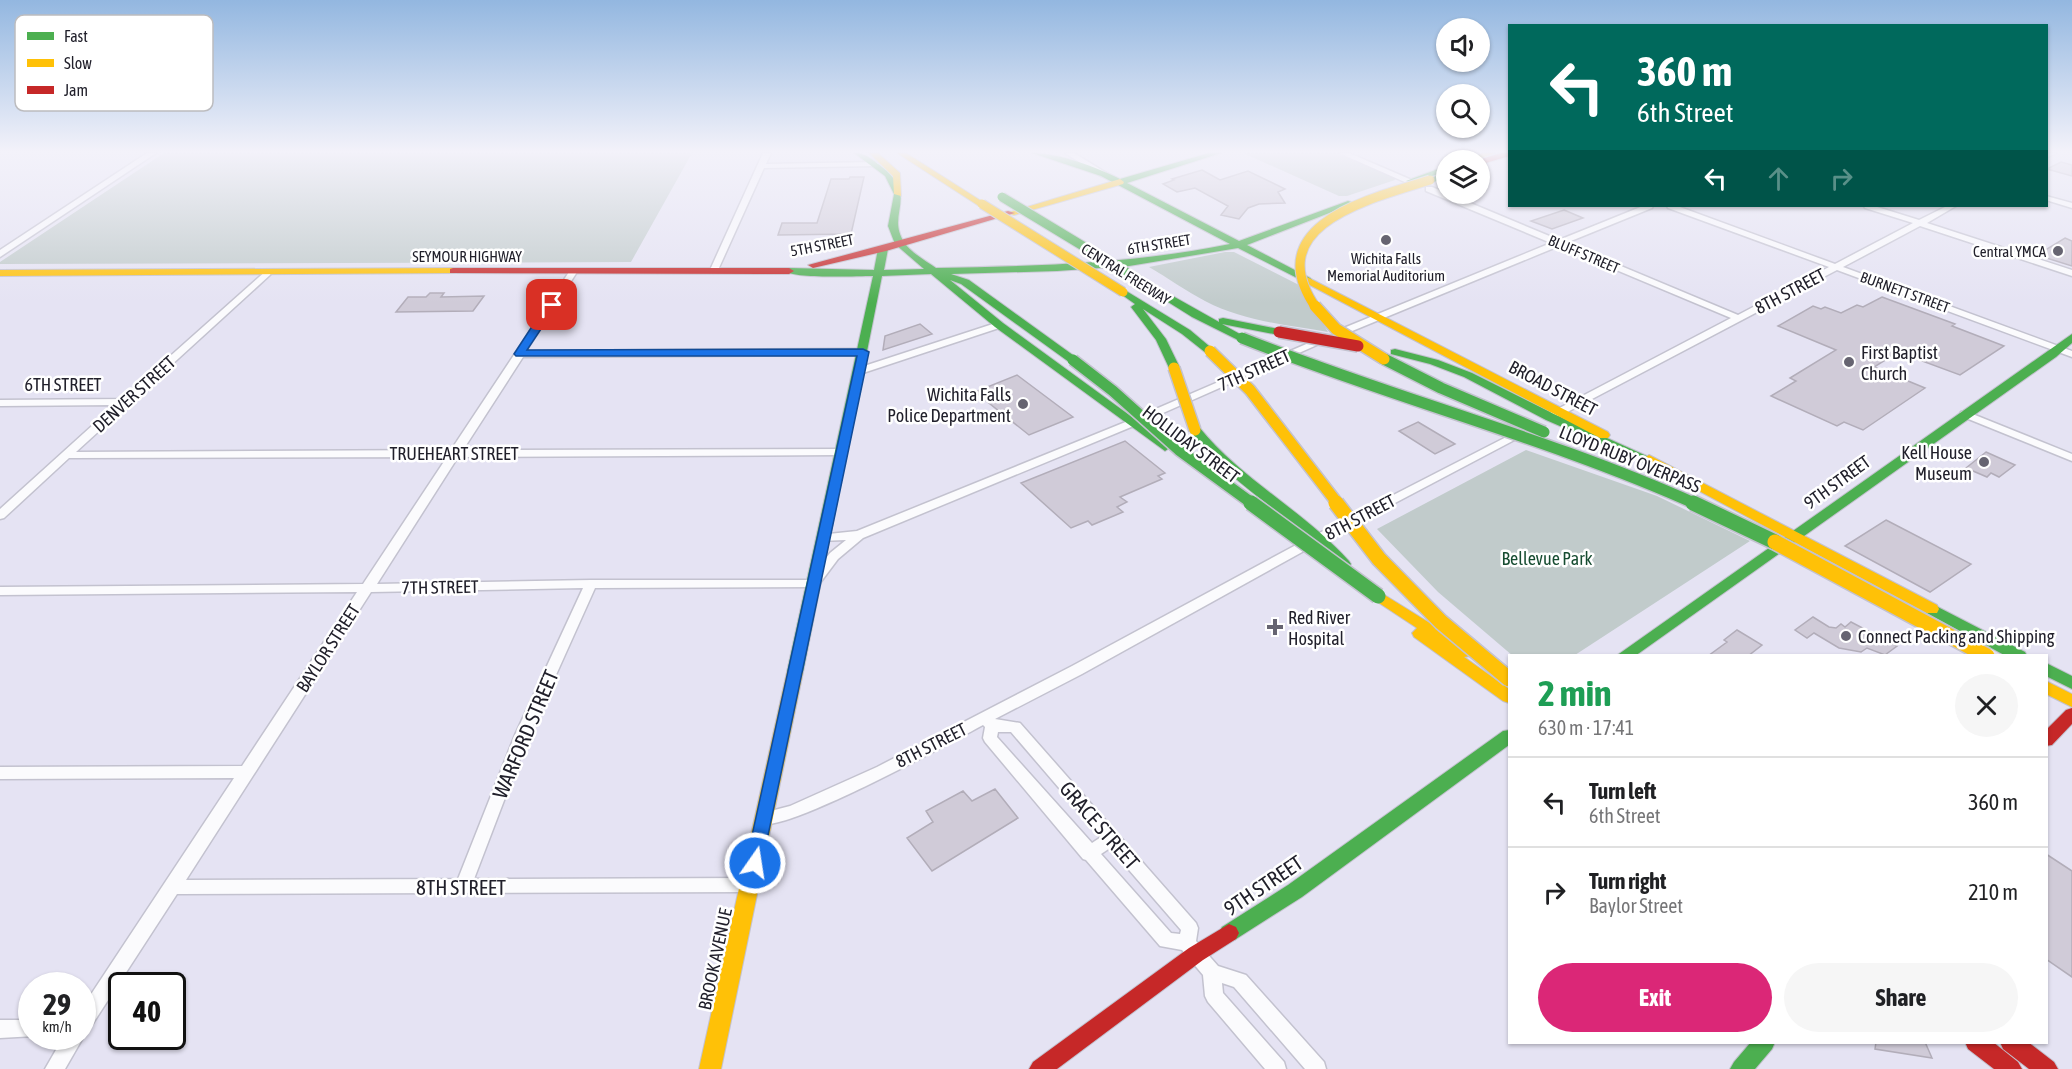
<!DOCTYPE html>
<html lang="en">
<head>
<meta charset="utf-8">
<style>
	body { margin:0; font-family:"Asap Condensed",sans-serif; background:#f6f6f6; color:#202124; height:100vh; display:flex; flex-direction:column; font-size:22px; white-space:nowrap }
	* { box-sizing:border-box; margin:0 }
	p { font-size:20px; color:#757577 }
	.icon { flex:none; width:33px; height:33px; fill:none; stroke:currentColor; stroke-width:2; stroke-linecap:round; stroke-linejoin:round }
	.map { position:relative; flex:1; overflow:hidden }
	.sheet { position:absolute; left:1508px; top:654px; width:540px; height:390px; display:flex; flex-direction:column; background:#fff; border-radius:0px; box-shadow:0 2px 4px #0004 }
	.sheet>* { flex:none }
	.top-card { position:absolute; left:1508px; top:24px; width:540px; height:183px; border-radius:0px; box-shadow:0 2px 4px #0004; background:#00695c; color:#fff; overflow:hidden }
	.controls { position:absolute; left:1436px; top:18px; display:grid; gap:12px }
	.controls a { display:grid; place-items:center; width:54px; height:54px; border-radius:50%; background:#fff; box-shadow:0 2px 4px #0004; font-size:30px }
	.speed { position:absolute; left:18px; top:972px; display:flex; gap:12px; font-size:30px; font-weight:700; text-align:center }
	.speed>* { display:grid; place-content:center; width:78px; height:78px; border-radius:50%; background:#fff; box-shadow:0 2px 4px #0004; line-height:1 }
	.speed small { font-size:15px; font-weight:400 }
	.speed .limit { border:3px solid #111; border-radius:9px; background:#fff; color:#111 }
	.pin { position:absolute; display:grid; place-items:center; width:51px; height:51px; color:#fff; margin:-26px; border-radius:12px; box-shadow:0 3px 9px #0006 }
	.me { position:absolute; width:66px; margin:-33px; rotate:13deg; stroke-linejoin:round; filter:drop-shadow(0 0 4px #0008) }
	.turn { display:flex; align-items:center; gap:21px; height:126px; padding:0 30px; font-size:27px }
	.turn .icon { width:78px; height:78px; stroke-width:2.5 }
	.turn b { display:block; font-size:42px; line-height:51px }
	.lanes { display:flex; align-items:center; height:57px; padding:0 30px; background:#0003; justify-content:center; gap:30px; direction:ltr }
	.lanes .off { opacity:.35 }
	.round { display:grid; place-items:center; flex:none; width:63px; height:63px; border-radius:32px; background:#f6f6f6 }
	.headline { display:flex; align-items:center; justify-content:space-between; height:102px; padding:0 30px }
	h1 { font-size:36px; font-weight:700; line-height:45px; color:#1e9e55 }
	.primary-button { display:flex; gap:12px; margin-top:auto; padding:12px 30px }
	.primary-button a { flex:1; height:69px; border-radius:36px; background:#db2777; color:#fff; font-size:24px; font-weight:700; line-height:69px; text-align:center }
	.primary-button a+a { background:#f6f6f6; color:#202124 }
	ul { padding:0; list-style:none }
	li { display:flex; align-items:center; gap:18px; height:90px; padding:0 30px; border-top:2px solid #e0e0e0 }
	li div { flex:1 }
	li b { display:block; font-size:22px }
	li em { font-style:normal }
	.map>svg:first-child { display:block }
	.green { fill:#c1cbcb }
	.building { fill:#d0cbd8; stroke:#b2adb9; stroke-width:1.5 }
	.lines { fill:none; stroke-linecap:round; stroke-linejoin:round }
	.street-casing { stroke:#c3c2cf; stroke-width:3 }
	.fast-casing { stroke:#c3c2cf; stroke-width:2 }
	.slow-casing { stroke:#c3c2cf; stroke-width:2 }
	.jam-casing { stroke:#c3c2cf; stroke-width:2 }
	.street { fill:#fbfbfd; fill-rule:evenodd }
	.fast { fill:#4caf50; fill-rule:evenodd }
	.slow { fill:#ffc107; fill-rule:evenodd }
	.jam { fill:#c62828; fill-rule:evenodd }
	.fast-bridge-far2-casing { stroke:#c3c2cf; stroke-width:11; stroke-linecap:butt }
	.fast-bridge-far1-casing { stroke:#c3c2cf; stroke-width:14; stroke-linecap:butt }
	.fast-bridge-casing { stroke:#c3c2cf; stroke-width:18; stroke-linecap:butt }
	.slow-bridge-far2-casing { stroke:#c3c2cf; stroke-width:11; stroke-linecap:butt }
	.slow-bridge-far1-casing { stroke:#c3c2cf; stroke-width:14; stroke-linecap:butt }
	.slow-bridge-casing { stroke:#c3c2cf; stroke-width:18; stroke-linecap:butt }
	.jam-bridge-casing { stroke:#c3c2cf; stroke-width:14; stroke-linecap:butt }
	.fast-bridge-far2 { stroke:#4caf50; stroke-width:9 }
	.fast-bridge-far1 { stroke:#4caf50; stroke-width:11 }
	.fast-bridge { stroke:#4caf50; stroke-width:15 }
	.slow-bridge-far2 { stroke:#ffc107; stroke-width:9 }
	.slow-bridge-far1 { stroke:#ffc107; stroke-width:11 }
	.slow-bridge { stroke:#ffc107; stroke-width:15 }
	.jam-bridge { stroke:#c62828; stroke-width:11 }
	.route { fill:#1a73e8; stroke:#114b97; stroke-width:1.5 }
	.poi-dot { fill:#666471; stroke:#fff; stroke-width:2 }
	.labels { text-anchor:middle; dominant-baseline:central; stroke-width:5; stroke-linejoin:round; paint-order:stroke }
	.far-street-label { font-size:15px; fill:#21202b; stroke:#fff }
	.far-poi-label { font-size:15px; fill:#21202b; stroke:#fff; text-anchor:end }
	.street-label { font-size:18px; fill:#21202b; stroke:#fff }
	.poi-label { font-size:18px; fill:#21202b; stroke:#fff; text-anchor:start }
	.park-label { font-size:18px; fill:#164c31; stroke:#fff }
	.near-street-label { font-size:21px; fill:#21202b; stroke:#fff }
	.key { fill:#fff; stroke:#bcbcbf; stroke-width:1.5 }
	.key-label { font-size:16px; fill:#21202b }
</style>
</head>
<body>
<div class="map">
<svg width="2072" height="1069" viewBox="0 0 2072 1069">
	<rect width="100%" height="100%" fill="#e5e3f3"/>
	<path class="green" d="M164,153H692L631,262L0,264V262Z
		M1243,153H1338L1394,177L1395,180L1347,196H1339Z
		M1225,252H1234L1299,285L1328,332C1287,325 1243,321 1205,301C1186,291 1168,278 1149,267Z
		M1526,450L1657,496L1750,541L1575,655L1513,656L1438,592L1377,529Z"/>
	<path class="building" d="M2061,162L2072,165V176L2047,169Z
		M1202,170L1220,180L1248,171L1285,189L1278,192L1285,203L1259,204L1248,208L1239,219L1221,215L1228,206L1195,188L1177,192L1163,184L1174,180L1172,179Z
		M850,177H864L851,234L778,235L782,223H817L831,179H849Z
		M1564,210L1583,218L1552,229L1531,221Z
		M2065,238L2072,241V266L2037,255Z
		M430,293H444L441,297L484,296L473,311L396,312L408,297H426Z
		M1882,297L1955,324L1952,326L2004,346L1960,375L1898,352L1874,367L1925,388L1863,430L1844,422L1837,426L1771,396L1796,381L1790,378L1836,350L1778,326L1813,306L1821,309L1825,307L1841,313L1857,305L1863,307Z
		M920,324L932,334L883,350L885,336Z
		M1017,375L1073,417L1029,435L975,392Z
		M1418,422L1455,444L1435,454L1399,431Z
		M1125,441L1165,473L1158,476L1162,479L1120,497L1127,502L1117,507L1123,512L1092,525L1088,521L1071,528L1021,483Z
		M1986,452L2015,465L1999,477L1991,473L1987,477L1966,468Z
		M1886,520L1971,564L1930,592L1845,546Z
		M1813,617L1829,627L1836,628L1841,624L1845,627L1851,622L1897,646L1885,655L1867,648L1861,652L1839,648L1814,633L1807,638L1795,630Z
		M1737,630L1762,645L1748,656H1708L1727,642L1724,640Z
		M995,789L1018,818L932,871L907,838L933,822L926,811L963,791L972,801Z
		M2046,854L2072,871V977L2046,959Z
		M1876,1042H1925L1932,1058L1875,1049Z"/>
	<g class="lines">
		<defs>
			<path id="street" d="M147,153H156L0,257V250Z
				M763,153H771L766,164L875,162L879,164L875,166L764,168L718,270L711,272L710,270Z
				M1065,153H1074L1108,174L1101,176Z
				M1339,153H1349L1414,181L1407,183Z
				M2046,153H2056L2046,158Z
				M1426,187H1432L1559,240L1643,206H1653L1652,208L1566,243L1738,315L1829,267L1668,208L1667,206H1677L1835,264L1913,223L1865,208L1864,206H1874L1919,220L1947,206H1956L1927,223L2072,270V276L1920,226L1843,267L2072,351V357L1837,270L1556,418H1548L1547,416L1548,414L1731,318L1559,246L1340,336H1334V332L1551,243L1426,191Z
				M2046,196L2072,203V208L2046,200Z
				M573,269L577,272L526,351L863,349L868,352L863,355L523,357L463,450L841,449L846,452L841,455L458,457L377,584L591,580H809L830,553L846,540L819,541L817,538L819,535L857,531L1128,421L1318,339L1321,338L1326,341L1136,425L863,538L838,559L817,587L595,588L529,735L474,879L750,878L756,880L758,885L756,890L750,892L177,894L88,1031L83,1033L84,1036L65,1069H45L64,1036H82V1008L234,778L0,779V767L242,766L357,592L0,595V587L363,584L447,457L69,458L4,518L0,519V509L115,405L0,406V400L122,399L267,270L271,273L270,275L76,452L451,450L569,272ZM583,588L515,735L458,879L186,880L371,592Z
				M999,322L1002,323V327L863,373H855L854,371L855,369Z
				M1965,411L2072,454V461L1961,416L1960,414L1961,412Z
				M1518,431L1522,432L1523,434L1522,436L1304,551L1082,674L995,719L1020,723L1196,923L1198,928L1196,941L1218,966L1246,975L1324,1062L1326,1069H1305L1234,987L1222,983L1223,993L1284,1062L1286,1069H1265L1208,1002L1205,996L1203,975L1182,950L1160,946L1086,860L1083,859L985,742L983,738L985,727L983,725C950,743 786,833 759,824L757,819L759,814L790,806L877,767L1072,666L1296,545ZM998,732H1011L1101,837L1092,843L997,737ZM1110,848L1181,930L1180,934L1171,933L1101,854Z
				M0,1020H32V1036H35L0,1038Z"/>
			<path id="fast" d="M854,153C865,153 870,158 878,164C922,196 885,212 904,242C910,252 926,261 936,268C1035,266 1133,264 1230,244L1101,176L1032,153C1058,153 1097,167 1120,179L1209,153H1221L1127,183L1239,241L1348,201L1355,203L1247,245L1310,278L1312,280L1307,283L1238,248L1129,266L1057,271L951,274L969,280L1077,358V362H1069L961,284L950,280L1003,323L1169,444L1171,447L1165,451L995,327L931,274L882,276L803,672L800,676H790L787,672L873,276C855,276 796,279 784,271L789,268L874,270L878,249L883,246L888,249L884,270L924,269L895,244L888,226L894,194L885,176Z
				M1446,166V171L1413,183L1406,181Z
				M1446,172V178L1430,183L1426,180Z
				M1139,277L1219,322V319L1223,318L1279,329L1284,332L1279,335L1222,324L1247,338L1242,341L1238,340L1192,317L1136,282L1134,280Z
				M1123,289L1190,330L1215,351L1214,353H1206L1182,334L1143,309L1166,339L1180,368L1178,370H1170L1156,340L1131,307L1135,304L1118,292Z
				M2072,334V343L2056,357L1635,656H1616Z
				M1395,349L1438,360L1472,373L1554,414L1671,467L1669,470H1661L1546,420L1464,377L1430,364L1391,354V350Z
				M1195,426L1199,427C1243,481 1303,510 1349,561L1351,564L1349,567H1339C1294,516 1230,486 1189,430Z
				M1932,604L2025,652L2027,656H2006L1927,613L1925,609L1927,605Z
				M2046,663L2072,676V689L2046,676Z
				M1509,730V745L1302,897L1236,939L1229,942L1222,939L1219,933L1222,927L1288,885L1503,731Z
				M1751,1042H1775L1772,1049L1755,1069H1730L1734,1062Z"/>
			<path id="slow" d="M869,153H878L900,173L901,196L894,194L893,176Z
				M897,153H906L986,204L979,206Z
				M1483,153H1495L1476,160H1465Z
				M1120,179L1124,182L1123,184L1014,215L1007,213Z
				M453,268L456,269V273L0,276V270Z
				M1307,277L1608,432L1610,435L1608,438H1600L1304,282L1302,280Z
				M1649,455L1937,605L1939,609L1937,613H1927L1645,462L1643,459Z
				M1378,591L1470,648L1473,652L1470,656L1464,657L1509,689V703L1503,701L1414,637L1412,633L1417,628L1373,599L1371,596L1373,593Z
				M795,666L800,668L803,672L721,1069H699L787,672L790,668Z
				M2046,681L2072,694V707L2046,694Z"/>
			<path id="jam" d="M1501,153H1509V156L1479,165L1478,160Z
				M1008,211L1015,213L886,251L813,268L808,265Z
				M453,268H789L794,271L789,274L450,273V269Z
				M2072,708V724L2052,745L2046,746V730L2066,710Z
				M1229,924L1236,927L1239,933L1236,939L1203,960L1057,1069H1029L1033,1062L1189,948Z
				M1965,1042H1993L2018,1062L2022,1069H1994L1968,1049Z
				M2000,1042H2028L2054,1062L2058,1069H2029L2003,1049Z"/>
		</defs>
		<use href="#street" class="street-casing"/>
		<use href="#fast" class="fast-casing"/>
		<use href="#slow" class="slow-casing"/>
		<use href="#jam" class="jam-casing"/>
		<use href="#street" class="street"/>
		<use href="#fast" class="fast"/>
		<use href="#slow" class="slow"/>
		<use href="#jam" class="jam"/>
		<defs>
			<path id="fast-bridge-far2" d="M1002,197L1139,280"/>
			<path id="fast-bridge-far1" d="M1242,338C1392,398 1549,438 1696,504
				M1384,359L1441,388L1544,432
				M1073,360L1113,391L1179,450L1253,504"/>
			<path id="fast-bridge" d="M1251,503L1378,596
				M1693,503L1775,542"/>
			<path id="slow-bridge-far2" d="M982,204L1123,292
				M1316,308C1258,224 1373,198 1430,180"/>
			<path id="slow-bridge-far1" d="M1315,306L1336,329L1384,359
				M1210,351L1250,390L1338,504
				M1174,368L1195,430"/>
			<path id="slow-bridge" d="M1336,503L1379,559L1441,622L1509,679
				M1775,542L1987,656"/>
			<path id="jam-bridge" d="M1279,332L1358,346"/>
		</defs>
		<use href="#fast-bridge-far2" class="fast-bridge-far2-casing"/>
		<use href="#fast-bridge-far1" class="fast-bridge-far1-casing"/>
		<use href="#fast-bridge" class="fast-bridge-casing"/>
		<use href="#slow-bridge-far2" class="slow-bridge-far2-casing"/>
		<use href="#slow-bridge-far1" class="slow-bridge-far1-casing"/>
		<use href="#slow-bridge" class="slow-bridge-casing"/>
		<use href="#jam-bridge" class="jam-bridge-casing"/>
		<use href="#fast-bridge-far2" class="fast-bridge-far2"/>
		<use href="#fast-bridge-far1" class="fast-bridge-far1"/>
		<use href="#fast-bridge" class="fast-bridge"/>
		<use href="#slow-bridge-far2" class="slow-bridge-far2"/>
		<use href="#slow-bridge-far1" class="slow-bridge-far1"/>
		<use href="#slow-bridge" class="slow-bridge"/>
		<use href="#jam-bridge" class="jam-bridge"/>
	</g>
	<linearGradient id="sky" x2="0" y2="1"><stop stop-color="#93b7e0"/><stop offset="0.5" stop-color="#f3f2fa"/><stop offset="1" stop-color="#f3f2fa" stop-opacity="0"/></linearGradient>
	<rect width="2072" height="303" fill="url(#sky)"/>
	<path class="route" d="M548,302L557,305L527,350L863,349L869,352L761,869L755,871L748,869L746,863L857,356H516L514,354Z"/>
	<g class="poi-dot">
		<circle cx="1386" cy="240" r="6"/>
		<circle cx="2058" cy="251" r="6"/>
		<circle cx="1849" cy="362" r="6"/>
		<circle cx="1023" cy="404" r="6"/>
		<circle cx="1984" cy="462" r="6"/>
		<path d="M1272 618h6v6h6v6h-6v6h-6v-6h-6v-6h6z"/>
		<circle cx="1846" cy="636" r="6"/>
	</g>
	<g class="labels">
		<g class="far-street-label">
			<text transform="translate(1159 244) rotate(-9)">6TH STREET</text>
			<text transform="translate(822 245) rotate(-11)">5TH STREET</text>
			<text transform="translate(1584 254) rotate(23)">BLUFF STREET</text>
			<text x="467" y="256">SEYMOUR HIGHWAY</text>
			<text transform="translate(1126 274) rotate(32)">CENTRAL FREEWAY</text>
			<text transform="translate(1905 292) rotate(20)">BURNETT STREET</text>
		</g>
		<g class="far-poi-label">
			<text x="2046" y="251">Central YMCA</text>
			<text x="1386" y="258" text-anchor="middle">Wichita Falls<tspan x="1386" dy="17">Memorial Auditorium</tspan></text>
		</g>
		<g class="street-label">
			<text transform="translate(1790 291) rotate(-28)">8TH STREET</text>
			<text transform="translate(1254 370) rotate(-24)">7TH STREET</text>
			<text x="63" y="384">6TH STREET</text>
			<text transform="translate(1553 388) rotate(28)">BROAD STREET</text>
			<text transform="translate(134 394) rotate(-42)">DENVER STREET</text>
			<text transform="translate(1191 444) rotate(37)">HOLLIDAY STREET</text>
			<text x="454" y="453">TRUEHEART STREET</text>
			<text transform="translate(1630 459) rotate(22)">LLOYD RUBY OVERPASS</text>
			<text transform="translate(1837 482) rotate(-36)">9TH STREET</text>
			<text transform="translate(1360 517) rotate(-28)">8TH STREET</text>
			<text transform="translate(440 587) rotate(-1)">7TH STREET</text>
			<text transform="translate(328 648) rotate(-57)">BAYLOR STREET</text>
			<text transform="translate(931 745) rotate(-27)">8TH STREET</text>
			<text transform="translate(715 959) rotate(-78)">BROOK AVENUE</text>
		</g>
		<g class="poi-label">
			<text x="1861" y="352">First Baptist<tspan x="1861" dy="21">Church</tspan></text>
			<text x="1011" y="394" text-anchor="end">Wichita Falls<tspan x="1011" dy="21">Police Department</tspan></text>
			<text x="1972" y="452" text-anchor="end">Kell House<tspan x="1972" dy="21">Museum</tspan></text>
			<text x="1288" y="617">Red River<tspan x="1288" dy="21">Hospital</tspan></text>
			<text x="1858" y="636">Connect Packing and Shipping</text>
		</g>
		<g class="park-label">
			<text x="1547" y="558">Bellevue Park</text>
		</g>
		<g class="near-street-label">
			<text transform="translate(525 734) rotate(-67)">WARFORD STREET</text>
			<text transform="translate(1100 825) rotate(49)">GRACE STREET</text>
			<text transform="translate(1263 885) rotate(-34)">9TH STREET</text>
			<text x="461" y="887">8TH STREET</text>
		</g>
	</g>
	<rect x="15" y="15" width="198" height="96" rx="9" class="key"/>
	<rect x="27" y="32" width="27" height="8" fill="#4caf50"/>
	<rect x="27" y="59" width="27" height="8" fill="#ffc107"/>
	<rect x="27" y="86" width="27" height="8" fill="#c62828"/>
	<g class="key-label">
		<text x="64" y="42">Fast</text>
		<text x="64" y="69">Slow</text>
		<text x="64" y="96">Jam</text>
	</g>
</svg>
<div class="controls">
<a><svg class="icon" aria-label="sound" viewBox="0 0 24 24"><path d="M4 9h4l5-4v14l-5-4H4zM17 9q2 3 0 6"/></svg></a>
<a><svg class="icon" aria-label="search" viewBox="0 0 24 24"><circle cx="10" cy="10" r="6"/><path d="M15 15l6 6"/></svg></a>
<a><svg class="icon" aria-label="layers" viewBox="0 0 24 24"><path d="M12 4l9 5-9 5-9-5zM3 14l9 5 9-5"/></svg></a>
</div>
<div class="speed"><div>29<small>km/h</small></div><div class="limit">40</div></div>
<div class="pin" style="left:552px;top:305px;background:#d93025"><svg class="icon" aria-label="arrive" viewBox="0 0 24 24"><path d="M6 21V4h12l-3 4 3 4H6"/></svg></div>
<svg class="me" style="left:755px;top:863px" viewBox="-20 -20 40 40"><circle r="17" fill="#1a73e8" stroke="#fff" stroke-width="3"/><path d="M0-11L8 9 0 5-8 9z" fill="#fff"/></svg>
<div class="top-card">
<div class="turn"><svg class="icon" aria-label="left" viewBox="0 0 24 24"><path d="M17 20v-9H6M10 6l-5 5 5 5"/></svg><div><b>360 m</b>6th Street</div></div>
<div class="lanes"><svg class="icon" aria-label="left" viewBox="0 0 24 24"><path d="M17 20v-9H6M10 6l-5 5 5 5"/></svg><svg class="icon off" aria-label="ahead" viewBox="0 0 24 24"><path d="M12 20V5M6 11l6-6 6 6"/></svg><svg class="icon off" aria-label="right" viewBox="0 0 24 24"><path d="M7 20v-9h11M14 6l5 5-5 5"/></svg></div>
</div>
<section class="sheet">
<div class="headline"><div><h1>2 min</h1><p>630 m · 17:41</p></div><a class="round"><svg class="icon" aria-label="close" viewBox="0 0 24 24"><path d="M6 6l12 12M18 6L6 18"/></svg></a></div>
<ul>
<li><svg class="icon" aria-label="left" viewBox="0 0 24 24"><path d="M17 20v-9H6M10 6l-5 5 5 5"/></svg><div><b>Turn left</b><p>6th Street</p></div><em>360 m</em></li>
<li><svg class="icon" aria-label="right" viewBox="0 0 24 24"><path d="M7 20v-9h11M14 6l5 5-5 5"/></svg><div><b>Turn right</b><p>Baylor Street</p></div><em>210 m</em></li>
</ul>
<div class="primary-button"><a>Exit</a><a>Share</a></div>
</section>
</div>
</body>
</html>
